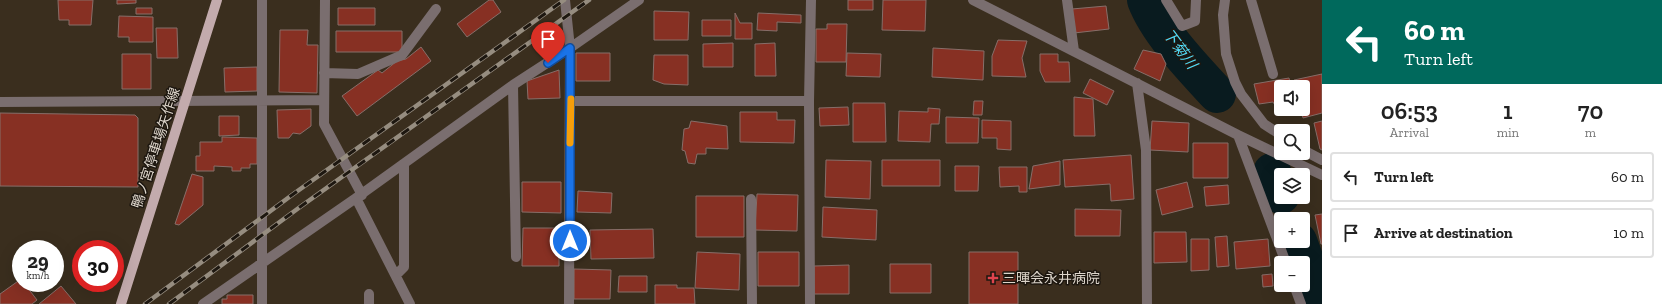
<!DOCTYPE html>
<html lang="en">
<head>
<meta charset="utf-8">
<style>
	body { margin:0; font-family:"Zilla Slab","Noto Sans JP",serif; background:#f6f6f6; color:#222; height:100vh; display:flex; flex-direction:column; font-size:15px; white-space:nowrap }
	* { box-sizing:border-box; margin:0 }
	p { font-size:13px; color:#767676 }
	.icon { flex:none; width:22px; height:22px; fill:none; stroke:currentColor; stroke-width:2; stroke-linecap:round; stroke-linejoin:round }
	.map { position:relative; flex:1; overflow:hidden }
	.details { display:flex; flex-direction:column; background:#fff; width:340px }
	.details>* { flex:none }
	.top-card { background:#00695c; color:#fff; overflow:hidden }
	.buttons { position:absolute; left:1274px; top:80px; display:grid; gap:8px }
	.buttons a { display:grid; place-items:center; width:36px; height:36px; border-radius:4px; background:#fff; box-shadow:0 4px 16px #0002; font-size:20px }
	.speed { position:absolute; left:12px; top:240px; display:flex; gap:8px; font-size:20px; font-weight:700; text-align:center }
	.speed>* { display:grid; place-content:center; width:52px; height:52px; border-radius:50%; background:#fff; box-shadow:0 4px 16px #0002; line-height:1 }
	.speed small { font-size:10px; font-weight:400 }
	.speed .limit { border:6px solid #d22; background:#fff; color:#111 }
	.pin { position:absolute; display:grid; place-items:center; width:34px; height:34px; color:#fff; margin:-41px -17px; border-radius:50% 50% 50% 0; rotate:-45deg; box-shadow:0 0 4px #0007 }
	.pin .icon { rotate:45deg }
	.me { position:absolute; width:44px; margin:-22px; rotate:0deg; stroke-linejoin:round; filter:drop-shadow(0 0 3px #0008) }
	.turn { display:flex; align-items:center; gap:14px; height:84px; padding:0 16px; font-size:18px }
	.turn .icon { width:52px; height:52px; stroke-width:2.5 }
	.turn b { display:block; font-size:28px; line-height:34px }
	.eta { display:flex; justify-content:space-evenly; align-items:center; height:68px; text-align:center }
	.eta b { font-size:24px; font-weight:600; line-height:28px }
	ul { padding:0; list-style:none }
	li { display:flex; align-items:center; gap:12px; height:50px; margin:0 8px 6px; padding:0 8px; border:2px solid #e0e0e0; border-radius:4px }
	li div { flex:1 }
	li b { display:block; font-size:15px }
	li em { font-style:normal }
	main { display:flex; flex:1; min-height:0 }
	.map>svg:first-child { display:block }
	.lines { fill:none; stroke-linecap:round; stroke-linejoin:round }
	.river { stroke:#091b1f; stroke-width:38 }
	.building { fill:#873023; stroke:#876e69 }
	.minor { stroke:#7a6e6f; stroke-width:10 }
	.major { stroke:#c3abad; stroke-width:10 }
	.rail-casing { stroke:#968d80; stroke-width:4.5 }
	.rail { stroke:#1d1710; stroke-width:3; stroke-dasharray:9; stroke-linecap:butt }
	.route-casing { stroke:#114b97; stroke-width:10 }
	.route { stroke:#1a73e8; stroke-width:7 }
	.slow { stroke:#f59e0b; stroke-width:7 }
	.health-dot { fill:#e0444e; stroke:#1d1710; stroke-width:1.5 }
	.labels { text-anchor:middle; dominant-baseline:central; stroke-width:3; stroke-linejoin:round; paint-order:stroke }
	.street-label { font-size:14px; fill:#ddd5cb; stroke:#1d1710 }
	.poi-label { font-size:14px; fill:#ddd5cb; stroke:#1d1710; text-anchor:start }
	.water-label { font-size:15px; font-style:italic; fill:#52daf5; stroke:#1d1710 }
</style>
</head>
<body>
<main>
<div class="map">
<svg width="1322" height="304" viewBox="0 0 1322 304">
	<rect width="100%" height="100%" fill="#3a2e1e"/>
	<g class="lines">
		<path class="river" d="M1146,0C1158,32 1194,69 1217,94
			M1272,172L1281,195
			M1298,241L1321,304"/>
	</g>
	<path class="building" d="M58,0H93L91,25H69V20H59Z
		M117,0H136V3L117,4Z
		M489,0H493L501,12L467,37L457,24Z
		M848,0H873V10H848Z
		M883,0H926L925,31L882,30Z
		M1106,6L1109,29L1074,33L1072,9Z
		M136,8H152V14H136Z
		M338,8H375V25H338Z
		M654,11L689,12L688,40H654Z
		M735,13L740,23H752V39H735Z
		M758,13L801,15V23L777,22V31L757,30Z
		M119,16L153,17V42H129V37H118Z
		M702,20H731V36H702Z
		M827,24H847L846,62H816V29H827Z
		M156,28H177L178,58H157Z
		M280,30H308L307,45H318L317,93L279,92Z
		M336,31H402V52H336Z
		M998,40L1027,41L1022,58L1026,77L992,76V56Z
		M733,43V67H703V44Z
		M775,43L776,76H755V44Z
		M421,47L431,61L357,116L342,96L378,70L382,73L397,61L406,59Z
		M933,48L984,51L983,80L932,77Z
		M1143,50L1161,54L1166,64L1160,81L1134,69Z
		M576,53H610V81H576Z
		M847,53L881,54L880,77L846,76Z
		M122,54H151V89H122Z
		M1040,54H1058V62H1069L1070,82H1045L1040,71Z
		M654,55H688V85L664,84L653,80Z
		M257,67V91L225,92L224,68Z
		M559,70L560,98L528,99L527,81Z
		M1322,74V113L1303,118L1301,109H1303V87H1296L1294,80Z
		M1289,78L1291,87H1281V109H1283L1278,110L1273,102L1259,104L1254,84Z
		M1090,79L1114,91L1107,105L1083,93Z
		M1074,97L1093,99L1095,136H1074Z
		M974,101H983L982,115H973Z
		M853,103H885L886,142H853Z
		M848,107L849,125L820,126L819,108Z
		M928,108L940,109L939,124H931L930,142L898,141L899,111L928,112Z
		M311,109V126L300,134L293,133L289,138H278L277,110Z
		M740,112H777V120H795L794,143L740,142Z
		M0,113L135,115L138,118V187L0,186Z
		M219,116H239V135L219,136Z
		M946,117L979,118L978,143H946Z
		M982,120L1011,121V150L997,149V138H982Z
		M691,121L727,126L728,149L706,148V154H697L695,164L688,163L685,151L682,150L684,129L689,128Z
		M1152,121L1189,123L1188,152L1150,150Z
		M1322,121V150L1320,149L1314,123Z
		M222,137L257,138V164H250V168H241V171H232V167L214,166V171H196V156H200V142H222Z
		M1193,143H1228V178H1193Z
		M1131,155L1134,199L1111,201L1110,184L1065,187L1063,160Z
		M826,160L871,161L870,199L825,197Z
		M882,160H940V186H882Z
		M1060,161V185L1029,189L1033,166Z
		M955,166H979L978,191H955Z
		M999,167H1027V192H1019V186L1000,187Z
		M192,174L203,177V205L179,225L175,224Z
		M522,182H561V213L522,212Z
		M1187,182L1193,207L1162,215L1156,190Z
		M1228,185L1229,204L1206,206L1204,187Z
		M578,191L612,193L611,213L577,212Z
		M757,194L798,195L797,231L755,230Z
		M696,196H744V237H696Z
		M823,207L877,210L876,240L822,237Z
		M1075,209L1121,210L1120,236H1075Z
		M1322,214V244H1321L1315,215Z
		M523,228H559V266H522Z
		M653,229L654,258L591,259L590,230Z
		M1154,232H1186L1187,262L1154,263Z
		M1227,236L1229,266L1217,267L1215,237Z
		M1191,239H1209V270L1191,271Z
		M1268,239L1270,266L1236,269L1234,242Z
		M697,252L740,254L739,290L695,288Z
		M758,252H799V286H758Z
		M969,252H1018V304H969Z
		M890,264H931V293H890Z
		M849,265V294H814V266Z
		M574,269L611,270L610,299H574Z
		M1272,274L1273,286L1263,287L1262,275Z
		M619,276H647V292H618Z
		M21,279V283H24L37,300L32,304H0V294Z
		M655,285H677V288H694L695,304H655Z
		M61,286L76,304H39Z
		M227,295H253V304H222V299H227Z"/>
	<g class="lines">
		<path class="minor" d="M262,0V304
			M325,0L324,124L362,195
			M565,0L570,48L569,304
			M973,0L1238,135L1322,175
			M1067,0L1074,51
			M1166,0L1182,26L1195,21L1196,0
			M1225,0L1223,15L1226,54L1235,82L1241,94L1264,124L1281,135
			M1251,0L1273,74
			M324,73L358,74L402,55L436,9
			M1137,83L1146,150L1147,304
			M513,85L516,257
			M571,101H809
			M0,102L324,100
			M1238,135L1286,263
			M1303,150L1322,160
			M356,198L410,304
			M751,199L752,304
			M396,275L404,267V165
			M1294,285L1301,304
			M369,294V304
			M203,304L356,198L513,85L570,48L639,0
			M810,304L809,101L811,0"/>
		<path class="major" d="M121,304L217,0"/>
		<defs>
			<path id="rail" d="M145,304L292,195L564,0
				M169,304L300,207L589,0"/>
		</defs>
		<use href="#rail" class="rail-casing"/>
		<use href="#rail" class="rail"/>
	</g>
	<g class="lines">
		<defs>
			<path id="route" d="M548,63L570,48V241"/>
		</defs>
		<use href="#route" class="route-casing"/>
		<use href="#route" class="route"/>
		<path class="slow" d="M570,143L571,99"/>
	</g>
	<path class="health-dot" d="M991 272h4v4h4v4h-4v4h-4v-4h-4v-4h4z"/>
	<g class="labels">
		<g class="street-label">
			<text transform="translate(156 148) rotate(-72)">鴨ノ宮停車場矢作線</text>
		</g>
		<g class="poi-label">
			<text x="1002" y="278">三暉会永井病院</text>
		</g>
		<g class="water-label">
			<text transform="translate(1180 49) rotate(53)">下菊川</text>
		</g>
	</g>
</svg>
<div class="buttons">
<a><svg class="icon" aria-label="sound" viewBox="0 0 24 24"><path d="M4 9h4l5-4v14l-5-4H4zM17 9q2 3 0 6"/></svg></a>
<a><svg class="icon" aria-label="search" viewBox="0 0 24 24"><circle cx="10" cy="10" r="6"/><path d="M15 15l6 6"/></svg></a>
<a><svg class="icon" aria-label="layers" viewBox="0 0 24 24"><path d="M12 4l9 5-9 5-9-5zM3 14l9 5 9-5"/></svg></a>
<a>+</a>
<a>−</a>
</div>
<div class="speed"><div>29<small>km/h</small></div><div class="limit">30</div></div>
<div class="pin" style="left:548px;top:63px;background:#d93025"><svg class="icon" aria-label="arrive" viewBox="0 0 24 24"><path d="M6 21V4h12l-3 4 3 4H6"/></svg></div>
<svg class="me" style="left:570px;top:241px" viewBox="-20 -20 40 40"><circle r="17" fill="#1a73e8" stroke="#fff" stroke-width="3"/><path d="M0-11L8 9 0 5-8 9z" fill="#fff"/></svg>
</div>
<section class="details">
<div class="top-card">
<div class="turn"><svg class="icon" aria-label="left" viewBox="0 0 24 24"><path d="M17 20v-9H6M10 6l-5 5 5 5"/></svg><div><b>60 m</b>Turn left</div></div>
</div>
<div class="eta">
<div><b>06:53</b><p>Arrival</p></div>
<div><b>1</b><p>min</p></div>
<div><b>70</b><p>m</p></div>
</div>
<ul>
<li><svg class="icon" aria-label="left" viewBox="0 0 24 24"><path d="M17 20v-9H6M10 6l-5 5 5 5"/></svg><div><b>Turn left</b></div><em>60 m</em></li>
<li><svg class="icon" aria-label="arrive" viewBox="0 0 24 24"><path d="M6 21V4h12l-3 4 3 4H6"/></svg><div><b>Arrive at destination</b></div><em>10 m</em></li>
</ul>
</section>
</main>
</body>
</html>
